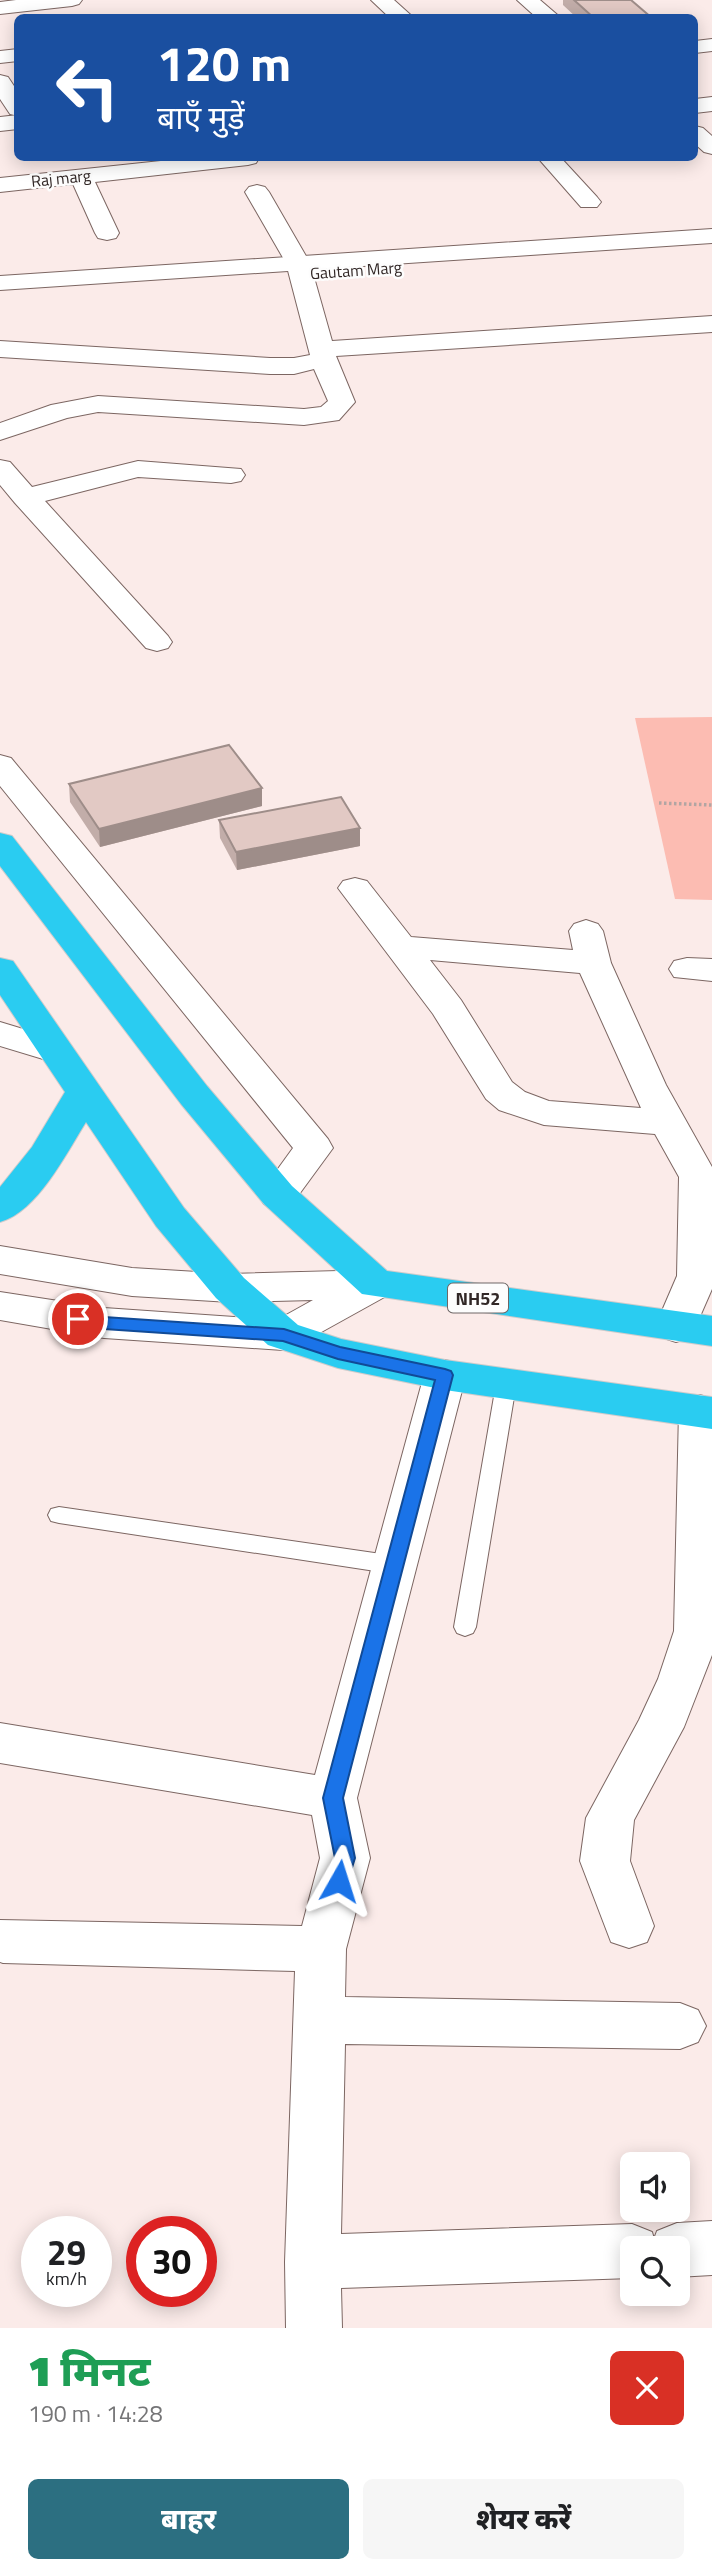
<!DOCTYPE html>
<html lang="hi">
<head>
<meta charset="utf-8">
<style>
	body { margin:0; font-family:"Titillium Web","Noto Sans Devanagari",sans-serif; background:#f6f6f6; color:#202124; height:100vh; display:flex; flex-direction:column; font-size:26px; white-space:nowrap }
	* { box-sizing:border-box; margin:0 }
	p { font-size:23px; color:#757577 }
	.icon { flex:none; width:38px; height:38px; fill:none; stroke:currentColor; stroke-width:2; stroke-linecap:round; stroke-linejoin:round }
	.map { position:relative; height:2328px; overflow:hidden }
	.panel { display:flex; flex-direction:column; background:#fff; flex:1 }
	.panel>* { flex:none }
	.banner { position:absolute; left:14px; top:14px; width:684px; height:147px; border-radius:10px; box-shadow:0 4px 18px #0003; background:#1a4fa0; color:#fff; overflow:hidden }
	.buttons { position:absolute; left:620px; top:2152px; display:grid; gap:14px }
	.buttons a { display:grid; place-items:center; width:70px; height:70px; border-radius:10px; background:#fff; box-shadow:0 4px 18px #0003; font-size:35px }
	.speed { position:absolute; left:21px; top:2216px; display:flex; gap:14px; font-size:35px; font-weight:700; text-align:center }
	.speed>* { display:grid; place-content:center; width:91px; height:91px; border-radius:50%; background:#fff; box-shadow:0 4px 18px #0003; line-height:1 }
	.speed small { font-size:18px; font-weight:400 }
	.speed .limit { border:10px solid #d22; background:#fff; color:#111 }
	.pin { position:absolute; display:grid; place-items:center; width:60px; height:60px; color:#fff; margin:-30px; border:4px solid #fff; border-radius:50%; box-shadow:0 2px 7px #0007 }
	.me { position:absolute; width:77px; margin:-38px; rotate:6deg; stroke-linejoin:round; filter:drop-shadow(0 0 5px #0008) }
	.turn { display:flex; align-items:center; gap:24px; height:147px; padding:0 28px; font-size:32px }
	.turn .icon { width:91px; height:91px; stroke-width:2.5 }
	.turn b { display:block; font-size:49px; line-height:60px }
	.round { display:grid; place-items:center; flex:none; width:74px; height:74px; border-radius:10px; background:#f6f6f6 }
	.head { display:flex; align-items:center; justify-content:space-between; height:119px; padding:0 28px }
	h1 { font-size:42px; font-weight:800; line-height:52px; color:#1e9e55 }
	.button { display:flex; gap:14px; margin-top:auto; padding:14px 28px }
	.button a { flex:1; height:80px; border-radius:10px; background:#2c6f81; color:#fff; font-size:28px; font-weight:800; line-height:80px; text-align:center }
	.button a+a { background:#f6f6f6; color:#202124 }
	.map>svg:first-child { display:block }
	.green { fill:#fcbcb2 }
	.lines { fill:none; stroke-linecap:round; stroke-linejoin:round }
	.lane-casing { stroke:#7c6662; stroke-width:2 }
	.street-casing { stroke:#7c6662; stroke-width:2 }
	.secondary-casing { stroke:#7c6662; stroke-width:2 }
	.highway-casing { stroke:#cecbcb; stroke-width:2 }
	.path { stroke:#b2a5a3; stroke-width:3.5; stroke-dasharray:2.5 2.5; stroke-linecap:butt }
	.lane { fill:#fff; fill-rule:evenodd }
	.street { fill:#fff; fill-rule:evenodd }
	.secondary { fill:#fff; fill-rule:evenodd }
	.highway { fill:#2accf1; fill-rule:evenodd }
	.wall { fill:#c2ada9 }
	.shaded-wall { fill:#9e8d89 }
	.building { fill:#e2c9c4; stroke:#9e8d89; stroke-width:2 }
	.route { fill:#1a73e8; stroke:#114b97; stroke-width:2 }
	.labels { text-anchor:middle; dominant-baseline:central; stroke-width:5; stroke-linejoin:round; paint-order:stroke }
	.far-street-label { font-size:16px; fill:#312726; stroke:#fdfdfd }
	.shield { fill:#fdfdfd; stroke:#6e6766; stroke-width:2 }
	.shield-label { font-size:18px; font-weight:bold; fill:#312726 }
</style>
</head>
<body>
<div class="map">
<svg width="712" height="2328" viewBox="0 0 712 2328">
	<rect width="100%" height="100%" fill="#fbebe9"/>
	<path class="green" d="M712,717V900L675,899L635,718Z"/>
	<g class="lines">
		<defs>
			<path id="lane" d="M506,1377L513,1380L516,1385L476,1627L473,1633L465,1636L457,1633L454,1627L496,1385L499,1380Z
				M59,1507L395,1556L403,1559L406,1565L403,1571L395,1574L59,1523L51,1521L48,1515L51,1509Z"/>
			<path id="street" d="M16,0H82L79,4L72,6L0,14V2Z
				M371,0H394L414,18H390Z
				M517,0H540L561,18H537Z
				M18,49V61L0,63V51Z
				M0,75L8,77L18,92V116L10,114L0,99Z
				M712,97V111L695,113V99Z
				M695,126L703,128L712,136V154L704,152L695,144Z
				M189,158H259L256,163L248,165L95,182L119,233L116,238L107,240L98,238L95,233L73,184L0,192V178Z
				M538,158H561L597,197L601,202L597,207H581Z
				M257,185L265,187L269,192L310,263L332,341L712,316V332L336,356L355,402L339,420L304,425L98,412L67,418L0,440V423L51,405L98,396L304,409L321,407L328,401L314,369L294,374H270L0,357V341L270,358H294L310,355L286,263L245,192L249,187Z
				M0,460L10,462L32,487L138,461L241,469L245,475L241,481L231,483L138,477L45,501L168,636L172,642L168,648L157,651L146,648L15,503L0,485Z
				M355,878L367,881L411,937L573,950L569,931L574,924L586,920L598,924L603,931L611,963L666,1085L712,1167V1289L691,1337L676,1342L661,1337L655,1327L677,1276L679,1177L655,1134L544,1125L499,1110L486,1099L433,1014L338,888L343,881ZM430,960L580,973L641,1108L549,1101L525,1092L512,1082L461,1000Z
				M687,958L712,959V981L674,977L669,969L674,961Z
				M445,1360L460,1364L466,1375L357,1798L370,1858L346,1949L345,1997L680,2003L698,2010L706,2026L698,2042L680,2049L345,2044L341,2234L632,2224L652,2232L654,2239L657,2231L677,2223L712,2221V2275L677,2277V2249H632V2278L341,2288L342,2328H286L285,2262L295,1971L3,1963L0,1962V1920L302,1926L320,1858L312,1815L0,1763V1723L315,1775L424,1375L430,1364Z
				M700,1395L712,1399V1655L684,1727L634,1820L630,1861L654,1926L647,1942L629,1948L611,1942L580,1861L586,1818L639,1720L658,1679L674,1631L679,1411L685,1400Z"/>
			<path id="secondary" d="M712,39V51L695,53V41Z
				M18,115V129L0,131V117Z
				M712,229V243L0,290V276Z
				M0,755L11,758L328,1139L333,1148L292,1204L278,1208L264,1204L259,1195L293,1148L0,786Z
				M0,1022L66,1042L71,1050L66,1058L53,1062L0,1046Z
				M0,1246L132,1268L230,1274L376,1270L390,1274L396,1284L390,1294L298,1345L283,1350L104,1338L0,1320V1292L104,1308L277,1320L313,1300L230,1302L132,1296L0,1274Z"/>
			<path id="highway" d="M0,833L12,836L207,1086L292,1186L387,1271L712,1316V1346L362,1294L264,1204L181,1104L0,866Z
				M0,958L13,961L184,1208L244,1278L298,1325L341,1339L445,1360L712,1397V1429L445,1390L338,1368L268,1345L216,1298L156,1226L86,1122C66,1154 37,1212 0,1222V1187L32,1147L65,1092L0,995Z"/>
		</defs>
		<use href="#lane" class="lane-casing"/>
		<use href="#street" class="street-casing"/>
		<use href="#secondary" class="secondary-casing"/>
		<use href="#highway" class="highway-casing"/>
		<path class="path" d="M659,803L712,805"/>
		<use href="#lane" class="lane"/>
		<use href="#street" class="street"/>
		<use href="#secondary" class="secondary"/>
		<use href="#highway" class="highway"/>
	</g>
	<path class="wall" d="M563,0H631L652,18H577L563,5Z
		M69,784L262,806L100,847L70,802Z
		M219,820L360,828V846L237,870L220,838Z"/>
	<path class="shaded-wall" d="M262,788V806L100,847L99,829Z
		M360,828V846L237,870L236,852Z"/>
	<path class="building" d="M574,0H631L652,18H594Z
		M229,745L262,788L99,829L69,784Z
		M341,797L360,828L236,852L219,820Z"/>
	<path class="route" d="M78,1313L104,1317L284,1329L340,1347L445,1369L451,1371L453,1375L343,1798L355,1858L346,1887L339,1890L332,1887L329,1881L335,1858L323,1798L435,1380L338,1359L283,1341L104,1329L72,1323L70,1319L72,1315Z"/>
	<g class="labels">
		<g class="far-street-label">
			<text transform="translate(61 178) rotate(-6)">Raj marg</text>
			<text transform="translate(356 270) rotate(-4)">Gautam Marg</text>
		</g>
		<rect class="shield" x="448" y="1283.5" width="60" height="29" rx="5"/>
		<g class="shield-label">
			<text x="478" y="1298">NH52</text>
		</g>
	</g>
</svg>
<div class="buttons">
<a><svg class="icon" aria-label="sound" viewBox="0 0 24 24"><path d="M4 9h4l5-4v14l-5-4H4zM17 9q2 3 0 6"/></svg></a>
<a><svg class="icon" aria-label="search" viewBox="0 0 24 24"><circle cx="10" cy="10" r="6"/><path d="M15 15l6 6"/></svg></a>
</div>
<div class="speed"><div>29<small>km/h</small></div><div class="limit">30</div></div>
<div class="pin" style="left:78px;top:1319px;background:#d93025"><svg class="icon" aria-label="arrive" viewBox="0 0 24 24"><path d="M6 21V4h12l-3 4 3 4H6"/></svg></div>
<svg class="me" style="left:339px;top:1881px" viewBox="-20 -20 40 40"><path d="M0-17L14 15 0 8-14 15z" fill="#1a73e8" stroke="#fff" stroke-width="4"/></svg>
<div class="banner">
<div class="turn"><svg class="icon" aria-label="left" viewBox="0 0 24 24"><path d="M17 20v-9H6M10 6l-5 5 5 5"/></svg><div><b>120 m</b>बाएँ मुड़ें</div></div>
</div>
</div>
<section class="panel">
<div class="head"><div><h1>1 मिनट</h1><p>190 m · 14:28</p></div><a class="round" style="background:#d93025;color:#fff"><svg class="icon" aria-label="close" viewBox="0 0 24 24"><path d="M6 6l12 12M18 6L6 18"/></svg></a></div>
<div class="button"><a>बाहर</a><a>शेयर करें</a></div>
</section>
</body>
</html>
